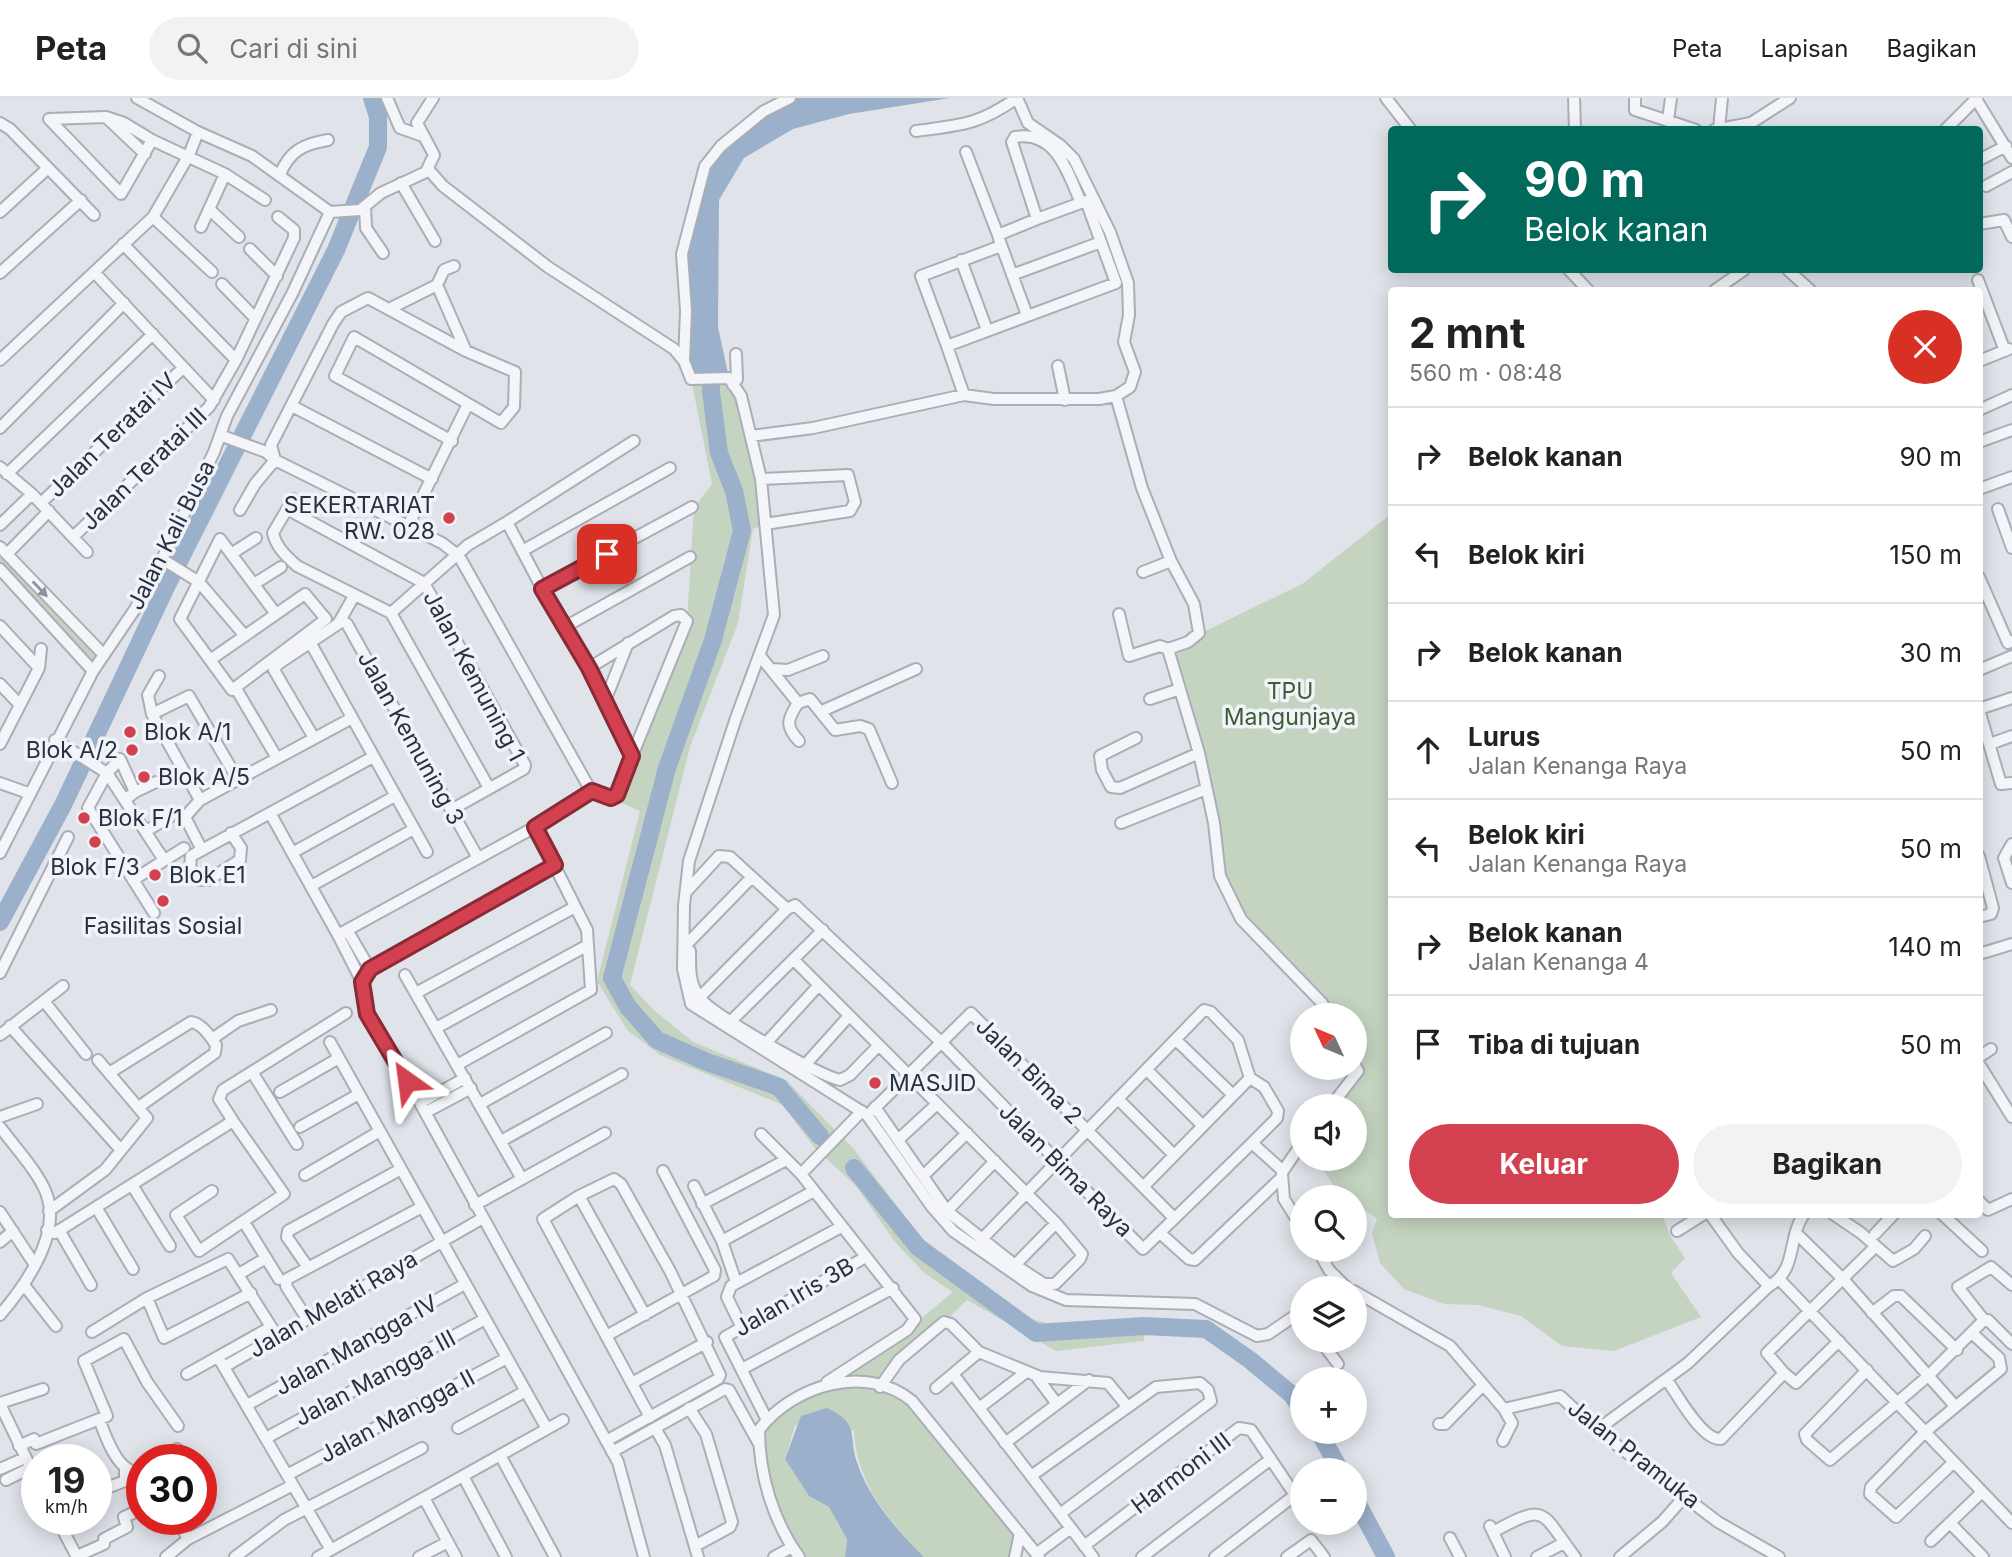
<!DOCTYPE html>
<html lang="id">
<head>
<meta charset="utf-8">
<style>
	body { margin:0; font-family:Inter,sans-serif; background:#f2f2f2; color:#222; height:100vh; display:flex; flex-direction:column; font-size:26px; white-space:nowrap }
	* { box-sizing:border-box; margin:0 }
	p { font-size:23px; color:#767676 }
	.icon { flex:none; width:38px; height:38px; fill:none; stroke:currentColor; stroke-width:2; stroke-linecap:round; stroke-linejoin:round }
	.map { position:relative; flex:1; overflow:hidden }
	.panel { position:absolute; left:1388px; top:189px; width:595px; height:931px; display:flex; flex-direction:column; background:#fff; border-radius:7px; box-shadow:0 4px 18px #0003 }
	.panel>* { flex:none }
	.hud { position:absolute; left:1388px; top:28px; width:595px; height:147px; border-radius:7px; box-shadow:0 4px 18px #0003; background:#00695c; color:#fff; overflow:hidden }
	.needle { width:46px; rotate:314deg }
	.tools { position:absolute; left:1290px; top:905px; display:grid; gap:14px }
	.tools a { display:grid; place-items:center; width:77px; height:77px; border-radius:50%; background:#fff; box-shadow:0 4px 18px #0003; font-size:35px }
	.speed { position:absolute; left:21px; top:1346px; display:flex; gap:14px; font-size:35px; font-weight:700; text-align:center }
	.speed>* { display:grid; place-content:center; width:91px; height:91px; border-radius:50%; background:#fff; box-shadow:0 4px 18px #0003; line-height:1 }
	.speed small { font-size:18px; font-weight:400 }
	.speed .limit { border:10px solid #d22; background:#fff; color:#111 }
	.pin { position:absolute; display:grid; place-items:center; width:60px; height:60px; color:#fff; margin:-30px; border-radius:14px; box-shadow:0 4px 10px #0006 }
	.me { position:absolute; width:77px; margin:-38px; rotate:329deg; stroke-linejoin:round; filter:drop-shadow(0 0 5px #0008) }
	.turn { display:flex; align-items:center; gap:24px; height:147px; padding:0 21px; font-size:32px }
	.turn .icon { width:91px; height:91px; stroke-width:2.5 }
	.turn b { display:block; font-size:49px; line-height:60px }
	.round { display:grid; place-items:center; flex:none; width:74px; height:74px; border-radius:37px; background:#f2f2f2 }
	.summary { display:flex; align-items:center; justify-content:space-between; height:119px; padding:0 21px }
	h1 { font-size:42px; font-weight:700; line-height:52px }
	.cta { display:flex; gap:14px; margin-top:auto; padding:14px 21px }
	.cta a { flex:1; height:80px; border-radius:42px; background:#d34151; color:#fff; font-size:28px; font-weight:700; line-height:80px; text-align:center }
	.cta a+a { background:#f2f2f2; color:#222 }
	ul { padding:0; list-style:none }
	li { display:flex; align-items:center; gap:21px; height:98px; padding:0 21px; border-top:2px solid #e0e0e0 }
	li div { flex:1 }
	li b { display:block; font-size:26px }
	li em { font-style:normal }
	header { display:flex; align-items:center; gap:42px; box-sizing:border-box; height:98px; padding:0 35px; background:#fff; border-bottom:2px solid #e0e0e0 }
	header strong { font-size:33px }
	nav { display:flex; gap:38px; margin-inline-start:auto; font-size:24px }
	.search { width:490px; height:63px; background:#f2f2f2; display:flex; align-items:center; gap:18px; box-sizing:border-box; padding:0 24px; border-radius:38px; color:#767676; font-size:26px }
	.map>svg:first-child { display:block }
	.green { fill:#c5d4c1 }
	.water { fill:#9ab0cb }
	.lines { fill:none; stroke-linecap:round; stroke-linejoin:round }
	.river { stroke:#9ab0cb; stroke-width:18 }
	.minor-casing { stroke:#a9aeb8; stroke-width:14 }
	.minor { stroke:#f3f5f8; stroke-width:10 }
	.oneway { fill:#8e929d }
	.route-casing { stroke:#892a35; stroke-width:18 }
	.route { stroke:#d34151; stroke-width:12 }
	.poi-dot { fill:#d34151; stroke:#f0f3f7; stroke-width:2.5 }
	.labels { text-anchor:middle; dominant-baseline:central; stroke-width:7; stroke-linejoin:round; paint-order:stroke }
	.street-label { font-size:23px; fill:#283042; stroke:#f0f3f7 }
	.poi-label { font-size:23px; fill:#283042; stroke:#f0f3f7; text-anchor:start }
	.park-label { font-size:23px; fill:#3b5e35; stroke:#f0f3f7 }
</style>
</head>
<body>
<header>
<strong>Peta</strong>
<div class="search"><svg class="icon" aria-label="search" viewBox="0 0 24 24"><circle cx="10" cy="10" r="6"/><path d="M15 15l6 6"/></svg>Cari di sini</div>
<nav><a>Peta</a><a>Lapisan</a><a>Bagikan</a></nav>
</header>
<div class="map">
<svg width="2012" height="1459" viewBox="0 0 2012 1459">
	<rect width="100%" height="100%" fill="#e0e4ea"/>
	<path class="green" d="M710,280L733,287L768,426L753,431L738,525L690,649L630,887L655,913L693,944L786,982L853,1050L922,1141L957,1172L998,1202L1028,1220L1053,1227L1145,1221L1144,1243L1056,1253L967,1202L880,1288L902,1295L1020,1435L1015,1459H924C889,1424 856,1384 854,1333L795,1327L785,1361L809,1398L829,1409L847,1441L845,1459H775L791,1448L779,1424L759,1346L767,1322L907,1232L953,1194L924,1175L895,1144L856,1088L813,1048L783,1007L660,957L627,932L597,883L640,713L611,700L687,523L694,409L712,386L691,281Z
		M1391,416V1116L1662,1117L1671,1139L1685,1160L1671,1175L1701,1219L1614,1253L1562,1248L1521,1218L1478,1207L1444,1206L1404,1191L1380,1165L1372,1135L1377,1121L1355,1105L1354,1099C1336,1099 1326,1074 1316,1061L1354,1060V1008H1330L1358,970L1355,964L1354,917H1329L1258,841L1220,778L1214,725L1168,551L1302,486Z
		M0,449L104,557L93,573L0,471Z"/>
	<path class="water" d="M792,0H950L849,16L793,31L744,60L719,102L718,229L729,280L691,281L681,174L698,89L721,48Z
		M827,1310C862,1326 847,1340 858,1367C861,1376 867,1388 872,1396C886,1420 905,1440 924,1459H845L847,1441L829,1409L809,1398L785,1361L801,1318Z"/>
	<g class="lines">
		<path class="river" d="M711,262V294L719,355L734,393L742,433L713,542L667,670L612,880L628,909L657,942L707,964L779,989L820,1038
			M0,824L63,707L167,487L336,152L378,49V19L372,0
			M854,1070L918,1149L1036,1235L1144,1228L1206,1231L1250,1262L1291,1296L1302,1311
			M1319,1334L1340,1372
			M1354,1399L1386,1459"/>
		<defs>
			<path id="minor" d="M137,0L198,34L252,58L330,114L360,112L381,95L426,74L434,57L417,25L433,0
				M387,0L400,30L423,38
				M1386,0L1411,32
				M1574,0L1575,32
				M1635,0V12L1696,32
				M1976,1L2012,60
				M49,21L106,19L124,25L152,42L225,76L265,102
				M49,21L121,96L152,42
				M108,21L145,56
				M1668,22L1671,0
				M0,25L10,31L94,117
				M1719,31L1722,0
				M1714,32L1751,25L1790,0
				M1945,32L1977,0
				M916,33C962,27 978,27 1017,0
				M966,54L998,137L1037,121L1012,44L1015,39C1056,32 1068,75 1081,105
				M1979,62L2006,48
				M428,71L443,88L548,169L674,251L684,263L691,281L729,280L741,298L761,381L774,517L736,620L689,763L684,807L683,871L691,906L867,1017L932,1109L953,1133L1032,1188L1066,1202L1195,1206L1257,1238L1268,1236L1302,1213
				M280,76C290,53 303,46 328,42
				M401,85L435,143
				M1986,88L2012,74
				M365,108L366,130L383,155
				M209,111L239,139
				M0,114L48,70
				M153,119L212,174
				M1979,126L2004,122L2012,139
				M201,129L225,76
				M999,141L1027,217
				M123,146L236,262
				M250,151L277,178
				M961,162L987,232
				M1569,172L1588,192
				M1788,172L1810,192
				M94,174L214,302
				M0,175L81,102
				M1012,177L1101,144
				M1978,182L2005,253
				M222,186L255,220
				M437,187L466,253
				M1715,192L1744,172
				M391,210L437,187L444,172L454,168
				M947,248L921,178L1001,148
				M0,262L153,119L189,57L198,34
				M684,263L686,213L682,156L705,68L721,48L764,13L790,0
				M1979,263L2009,251
				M1058,268L1065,302
				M733,287L737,281L736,256
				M964,297L947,248L1116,185L1086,103L1037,121
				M1116,298L1142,390L1171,463L1194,506L1199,535L1188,544L1168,551L1199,655L1214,725L1220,778L1241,821L1322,905L1328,917
				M292,308L432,381
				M1979,312L2012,297
				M0,330L124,205
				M220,337L266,354L275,362L442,445L459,458L591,693L535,729L338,837L270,715
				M751,338L813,330L964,297L994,301H1099L1116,298L1130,289L1135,274L1124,244L1129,217L1128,185L1110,134L1074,61L1060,47L1028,25L1017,0
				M1979,344L2012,332
				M0,369L32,396L87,454
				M7,376L153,236
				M761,381L848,377L855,404L850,413L765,426
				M1979,391L2012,379
				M293,401L273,435C276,449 286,458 297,468L391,515
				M41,405L183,270
				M287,411L424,485L525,667L524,671L451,712
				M1998,411L2012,450
				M240,412L255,386L275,362L271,347L333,226L341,214L368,200L466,253L515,274L514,309L501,325L354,239L335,278L452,343
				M507,424L634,343
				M0,427L32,396
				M408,428L468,306
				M73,439L209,309L236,262L294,140V132L278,119
				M0,449L104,557
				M522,453L670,370
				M7,456L49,413
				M231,456L256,440
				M162,461L199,484L245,538
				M0,471L93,573
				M1143,474L1171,463
				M1979,479L2008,545L2012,543
				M254,486L281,469
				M542,490L692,409
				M391,515L468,447L507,424L563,530L589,570L632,658L617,697L611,700L591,693
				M391,515L489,690
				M1119,516L1129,558L1160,548L1168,551
				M341,522L347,526L478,760
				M0,528L39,570
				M563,530L690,459
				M310,544L427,754
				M760,558L798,605
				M210,562L305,496L326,521L232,592L180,521L220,441L276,516
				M589,570L674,518L681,517L687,523L632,658
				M772,571L788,572L823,558
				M1979,572L2012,558
				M0,586L20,607
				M238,594L277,660
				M1150,601L1180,591
				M605,603L628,545
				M1979,611L2012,600
				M1979,612L2001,686L2012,685
				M822,613L916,571
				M152,616L148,597L159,578
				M314,640L274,572L278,566L338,526L354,498
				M1136,640L1100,658L1102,672L1111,689L1120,690L1199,655
				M55,642L107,675L88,710L154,815
				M799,643C785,628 787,622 798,605L810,601L835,632L860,628L869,631L892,685
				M0,646L39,570L41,551
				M1990,646L2012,638
				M0,685L28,695
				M135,694L156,684
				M126,701L135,694L120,661L107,675L164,762
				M200,702L152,616L189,598L238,682
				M1121,725L1206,691
				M146,733L170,719
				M231,735L241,750L240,762L208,782H199L190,769L191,758L373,659
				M2012,746L2004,760L2012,785
				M202,752L185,719L200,702L352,620
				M0,755L93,573L135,511L162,461L214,354L227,318L292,196L330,114
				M292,755L395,698
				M1979,758L1993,810L1991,816L1979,819
				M133,782L184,750
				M311,788L414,731
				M686,794L719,758L730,759L787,811L795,807L941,944L1143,1151L1252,1045L1283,1073
				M338,837L362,884L370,871L347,832
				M684,849L752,779
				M690,853C690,870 689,886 700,900C713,917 818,977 840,982L850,977L879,947
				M1979,856L2012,846
				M794,862L1056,1125L1082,1156L1080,1161L1055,1186H1044L1015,1167L947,1113L875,1009
				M370,871L555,767
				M0,875L68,739
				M405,877L522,1081
				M362,884L367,916L420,1005L618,1364L644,1459
				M416,895L575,809
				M44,903L86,956
				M696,903L787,811
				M731,923L823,832
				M10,928L120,1051
				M436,930L588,847
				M0,937L63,888
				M212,941L238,923L271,912
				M1176,942L1233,997
				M330,944L547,1331
				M767,944L819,887
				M1979,959L1991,951
				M1979,966L2012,1019
				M457,967L591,892L587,832L535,729
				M805,967L849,918
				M1147,972L1203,1028
				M252,974L297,1046
				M109,975L191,924C201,925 211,939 216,947L215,955L140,1008
				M280,994L339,960
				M1118,1001L1174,1057
				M420,1005L465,980
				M480,1006L606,935
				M1331,1008L1358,973L1354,966
				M872,1013L971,915L1174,1120
				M426,1014L471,990
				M0,1019L37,1006
				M233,1023L219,1001L223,992L346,915
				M0,1029C14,1048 43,1079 48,1101C59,1140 24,1189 0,1217
				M300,1029L359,996
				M761,1036L801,1076L915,1221L907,1232L827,1284
				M899,1041L937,1006
				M501,1043L622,976
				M1283,1073L1302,1045
				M801,1076L862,1013
				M1282,1076L1284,1101L1302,1130
				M305,1077L380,1033
				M923,1078L967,1035
				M132,1087L170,1148
				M694,1088L722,1143L736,1184
				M1143,1089L1250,980
				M579,1098L645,1217
				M1979,1103L1988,1112L2012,1101
				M702,1106L786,1062
				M475,1107L605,1035
				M96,1109L133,1171
				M49,1113L105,1072L147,1020L98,962
				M947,1113L995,1063
				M0,1114L35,1167
				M1710,1116L1738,1155L1769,1188
				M1833,1116L1861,1135L1893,1163L1914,1151L1925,1138
				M1942,1116L1982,1153
				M47,1132L55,1135L233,1023L284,1096L199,1153L176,1117L212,1093
				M59,1132L91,1187
				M1677,1133L1704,1116
				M1160,1135L1189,1161L1195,1162L1282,1079
				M1797,1136L1843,1181L1955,1308
				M1875,1136L1894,1116
				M981,1142L1204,912L1211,914L1238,942L1250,980L1264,989L1278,1013L1277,1020L1252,1045
				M722,1143L814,1093
				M0,1144L13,1133
				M1318,1152L1329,1172L1347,1190
				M266,1160L279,1181
				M1015,1167L1056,1125
				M307,1168L287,1139L288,1133L401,1071
				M239,1176L266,1160L247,1129
				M1780,1182L2012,1425
				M24,1187L56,1228
				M1354,1193L1450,1248L1504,1311L1560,1298L1597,1332L1718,1424L1779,1459
				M147,1200L164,1240L251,1195
				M1872,1215L1894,1198H1901L1957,1252
				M307,1221L286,1188L287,1181L422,1109
				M1984,1222H1988L2012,1246
				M741,1228L727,1199L731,1188L841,1129
				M92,1234L147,1200L228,1161L277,1238
				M606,1238L714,1178L715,1172L663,1073
				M1320,1242L1338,1266
				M218,1259L331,1452
				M224,1269L483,1120
				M742,1271L893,1190
				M1867,1272L1805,1336L1807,1342L1830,1362L1928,1278L1984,1222L1958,1189L1991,1169L2012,1187
				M1784,1275L1796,1285L1839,1243
				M187,1276L271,1229
				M953,1276L1093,1459
				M1036,1278L1057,1306
				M1667,1282C1677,1296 1702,1343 1721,1341L1784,1275L1767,1255L1876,1148
				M632,1285L707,1244
				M880,1289L899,1262L944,1224L951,1226L979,1254
				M936,1290L979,1254L1040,1279L1108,1285L1127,1308
				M0,1305L43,1291
				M0,1306L37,1383
				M247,1307L465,1186
				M689,1310L706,1336L732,1424L730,1429L695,1448
				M979,1310L1025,1275
				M99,1321C105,1336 110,1352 120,1364C127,1373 136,1373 142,1383
				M767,1322L725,1239L864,1160
				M1439,1326H1445L1482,1288
				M458,1330L526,1293
				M655,1330L665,1347L698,1459
				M1597,1332L1688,1265L1769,1188C1798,1172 1787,1140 1804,1116
				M266,1340L485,1221
				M606,1343L718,1281L720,1277L670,1173L621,1086L614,1081L579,1098L543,1121L650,1319
				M1503,1343L1512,1325L1504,1311
				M1005,1345L1089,1282
				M19,1348L34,1341L36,1346L107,1318L84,1263L124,1241L147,1284L178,1328
				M612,1354L725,1291L729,1292L758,1344
				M500,1357L555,1459
				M162,1362L177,1351
				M1954,1364L1896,1419L1870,1396L1871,1389L1925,1334L2001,1271L1999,1260L1972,1235
				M0,1371L25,1360
				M287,1377L507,1260
				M463,1378L506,1459
				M1031,1378L1156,1289L1200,1285L1208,1292L1211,1303L1060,1416
				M6,1382L30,1370
				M96,1394L125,1383V1369
				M424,1400L456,1459
				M57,1421L77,1459
				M177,1421L188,1441
				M1950,1425L1983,1459
				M1490,1428L1505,1459
				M1493,1434C1548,1404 1540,1413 1575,1459
				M1450,1440L1460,1459
				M1931,1443L1982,1394
				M1084,1448L1239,1330L1251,1332L1295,1397L1215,1459
				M1036,1456L1071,1430
				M77,1458L104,1446V1441L127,1429L124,1419L142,1411
				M166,1459L188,1441L293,1387
				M235,1459L284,1422L422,1350
				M318,1459L563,1322
				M419,1459L448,1444
				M774,1459L792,1449
				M799,1459C773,1423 759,1376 759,1332C793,1287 866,1265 912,1303L1039,1459
				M1015,1459L1020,1435
				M1142,1459L1271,1361
				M1287,1459L1311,1442L1324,1459
				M1537,1459L1564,1445
				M1620,1459L1662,1424L1686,1397"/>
		</defs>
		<use href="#minor" class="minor-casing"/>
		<use href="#minor" class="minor"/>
	</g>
	<defs><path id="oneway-solid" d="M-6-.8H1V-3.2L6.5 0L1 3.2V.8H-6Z" transform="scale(1.75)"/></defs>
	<use class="oneway" href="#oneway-solid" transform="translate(40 491) rotate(46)"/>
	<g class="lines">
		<defs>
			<path id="route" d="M407,983L367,916L362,884L370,871L555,767L535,729L592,693L611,700L617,697L632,658L589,570L542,491L607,456"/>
		</defs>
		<use href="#route" class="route-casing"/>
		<use href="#route" class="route"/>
	</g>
	<g class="poi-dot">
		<circle cx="449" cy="420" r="7"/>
		<circle cx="130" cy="634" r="7"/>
		<circle cx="132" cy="652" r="7"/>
		<circle cx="144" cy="679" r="7"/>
		<circle cx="84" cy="720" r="7"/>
		<circle cx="95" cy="744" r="7"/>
		<circle cx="155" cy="777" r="7"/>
		<circle cx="163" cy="803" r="7"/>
		<circle cx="875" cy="985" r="7"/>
	</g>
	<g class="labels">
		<g class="street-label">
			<text transform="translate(112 337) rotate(-44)">Jalan Teratai IV</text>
			<text transform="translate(144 371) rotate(-44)">Jalan Teratai III</text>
			<text transform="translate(171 437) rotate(-63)">Jalan Kali Busa</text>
			<text transform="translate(474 578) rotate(62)">Jalan Kemuning 1</text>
			<text transform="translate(411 640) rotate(61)">Jalan Kemuning 3</text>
			<text transform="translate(1029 973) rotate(45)">Jalan Bima 2</text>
			<text transform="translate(1066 1072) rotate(45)">Jalan Bima Raya</text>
			<text transform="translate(794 1199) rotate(-30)">Jalan Iris 3B</text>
			<text transform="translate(333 1206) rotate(-30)">Jalan Melati Raya</text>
			<text transform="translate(356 1247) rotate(-29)">Jalan Mangga IV</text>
			<text transform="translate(375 1280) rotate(-28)">Jalan Mangga III</text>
			<text transform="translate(397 1318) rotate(-28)">Jalan Mangga II</text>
			<text transform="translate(1634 1356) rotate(38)">Jalan Pramuka</text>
			<text transform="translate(1181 1375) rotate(-37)">Harmoni III</text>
		</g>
		<g class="poi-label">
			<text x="435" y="407" text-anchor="end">SEKERTARIAT<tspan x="435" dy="26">RW. 028</tspan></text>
			<text x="144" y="634">Blok A/1</text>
			<text x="118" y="652" text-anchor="end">Blok A/2</text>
			<text x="158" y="679">Blok A/5</text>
			<text x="98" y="720">Blok F/1</text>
			<text x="95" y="769" text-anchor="middle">Blok F/3</text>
			<text x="169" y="777">Blok E1</text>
			<text x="163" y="828" text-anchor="middle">Fasilitas Sosial</text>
			<text x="889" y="985">MASJID</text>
		</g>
		<g class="park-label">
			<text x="1290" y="593">TPU<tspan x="1290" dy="26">Mangunjaya</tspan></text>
		</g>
	</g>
</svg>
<div class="tools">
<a><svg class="needle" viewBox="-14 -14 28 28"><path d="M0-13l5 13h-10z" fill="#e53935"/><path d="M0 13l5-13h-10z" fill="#767676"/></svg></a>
<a><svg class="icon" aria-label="sound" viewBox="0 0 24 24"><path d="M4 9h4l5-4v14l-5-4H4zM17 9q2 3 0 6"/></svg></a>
<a><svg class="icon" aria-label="search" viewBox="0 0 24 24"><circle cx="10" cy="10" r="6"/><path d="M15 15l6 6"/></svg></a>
<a><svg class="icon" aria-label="layers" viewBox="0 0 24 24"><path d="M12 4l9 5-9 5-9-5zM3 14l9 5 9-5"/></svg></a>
<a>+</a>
<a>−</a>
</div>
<div class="speed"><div>19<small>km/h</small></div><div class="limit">30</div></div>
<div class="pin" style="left:607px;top:456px;background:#d93025"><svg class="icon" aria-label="arrive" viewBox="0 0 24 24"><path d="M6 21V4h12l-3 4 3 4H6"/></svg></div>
<svg class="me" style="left:407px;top:983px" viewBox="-20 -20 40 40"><path d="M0-17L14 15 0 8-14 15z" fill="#d34151" stroke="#fff" stroke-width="4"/></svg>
<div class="hud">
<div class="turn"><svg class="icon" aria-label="right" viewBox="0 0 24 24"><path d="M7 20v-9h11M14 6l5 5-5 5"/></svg><div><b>90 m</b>Belok kanan</div></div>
</div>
<section class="panel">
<div class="summary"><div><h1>2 mnt</h1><p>560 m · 08:48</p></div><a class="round" style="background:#d93025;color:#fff"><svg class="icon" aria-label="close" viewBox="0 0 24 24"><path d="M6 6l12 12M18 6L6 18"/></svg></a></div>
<ul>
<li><svg class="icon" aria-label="right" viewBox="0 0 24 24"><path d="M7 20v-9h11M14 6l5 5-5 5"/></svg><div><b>Belok kanan</b></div><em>90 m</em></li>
<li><svg class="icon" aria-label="left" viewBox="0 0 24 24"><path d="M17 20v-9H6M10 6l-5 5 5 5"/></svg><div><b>Belok kiri</b></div><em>150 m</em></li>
<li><svg class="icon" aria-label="right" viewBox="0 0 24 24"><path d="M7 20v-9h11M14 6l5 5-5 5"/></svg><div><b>Belok kanan</b></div><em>30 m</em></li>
<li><svg class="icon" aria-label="ahead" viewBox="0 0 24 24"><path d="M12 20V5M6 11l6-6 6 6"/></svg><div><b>Lurus</b><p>Jalan Kenanga Raya</p></div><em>50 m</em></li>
<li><svg class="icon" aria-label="left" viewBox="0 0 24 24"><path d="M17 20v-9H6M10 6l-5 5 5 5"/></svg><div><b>Belok kiri</b><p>Jalan Kenanga Raya</p></div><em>50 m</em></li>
<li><svg class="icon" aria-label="right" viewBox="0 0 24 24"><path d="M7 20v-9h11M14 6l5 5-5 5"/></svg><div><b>Belok kanan</b><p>Jalan Kenanga 4</p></div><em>140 m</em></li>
<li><svg class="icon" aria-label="arrive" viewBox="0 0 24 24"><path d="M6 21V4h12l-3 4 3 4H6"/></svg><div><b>Tiba di tujuan</b></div><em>50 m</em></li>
</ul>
<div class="cta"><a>Keluar</a><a>Bagikan</a></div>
</section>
</div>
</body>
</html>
